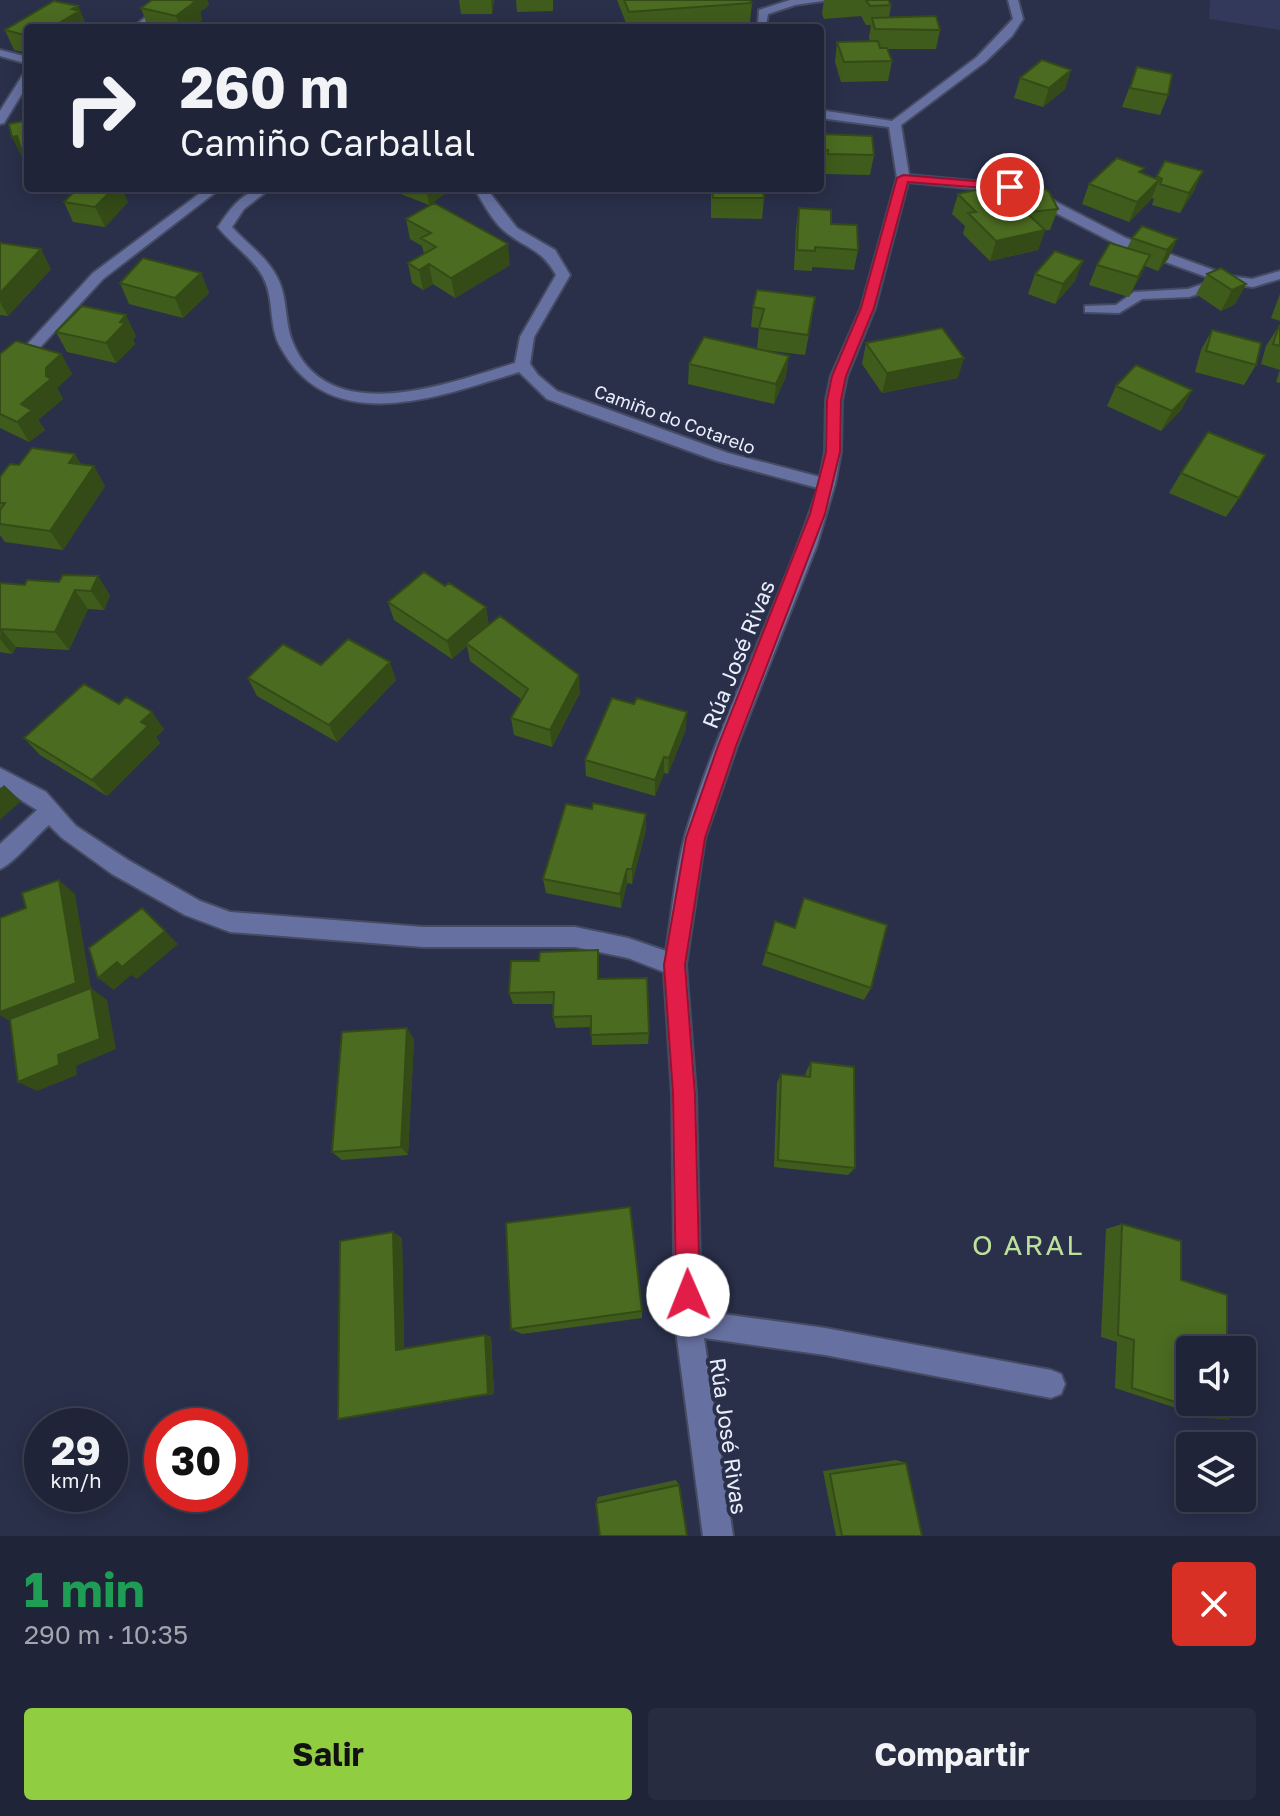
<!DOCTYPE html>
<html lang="es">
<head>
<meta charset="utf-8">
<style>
	body { margin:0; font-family:"Golos Text",sans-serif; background:#282c40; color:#f1f3f6; height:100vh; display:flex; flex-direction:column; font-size:30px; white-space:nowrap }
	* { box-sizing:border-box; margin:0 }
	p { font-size:26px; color:#a2a4ae }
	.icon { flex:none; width:44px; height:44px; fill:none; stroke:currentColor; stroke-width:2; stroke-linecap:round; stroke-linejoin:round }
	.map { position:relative; height:1536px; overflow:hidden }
	.panel { display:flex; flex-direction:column; background:#202438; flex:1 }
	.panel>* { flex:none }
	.top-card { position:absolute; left:24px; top:24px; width:800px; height:168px; border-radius:8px; box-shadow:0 4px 20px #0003,0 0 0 2px #3d4153; background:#202438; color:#f1f3f6; overflow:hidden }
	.fabs { position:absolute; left:1176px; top:1336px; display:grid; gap:16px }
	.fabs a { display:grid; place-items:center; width:80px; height:80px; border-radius:8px; background:#202438; box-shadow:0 4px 20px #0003,0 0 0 2px #3d4153; font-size:40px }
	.speed { position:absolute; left:24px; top:1408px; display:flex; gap:16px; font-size:40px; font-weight:700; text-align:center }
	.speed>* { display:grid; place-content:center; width:104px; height:104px; border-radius:50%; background:#202438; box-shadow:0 4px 20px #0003,0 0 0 2px #3d4153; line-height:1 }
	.speed small { font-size:20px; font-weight:400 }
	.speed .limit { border:12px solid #d22; background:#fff; color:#111 }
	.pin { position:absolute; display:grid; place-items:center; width:68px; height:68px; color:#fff; margin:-34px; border:4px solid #fff; border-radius:50%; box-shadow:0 2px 8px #0007 }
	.me { position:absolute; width:88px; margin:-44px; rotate:359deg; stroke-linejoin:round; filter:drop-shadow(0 0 6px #0008) }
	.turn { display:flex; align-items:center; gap:28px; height:168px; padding:0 24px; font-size:36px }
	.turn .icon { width:104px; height:104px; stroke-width:2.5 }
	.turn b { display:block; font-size:56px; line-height:68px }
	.round { display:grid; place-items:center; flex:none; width:84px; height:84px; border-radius:8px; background:#282c40 }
	.summary { display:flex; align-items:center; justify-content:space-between; height:136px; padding:0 24px }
	h1 { font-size:48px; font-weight:700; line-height:60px; color:#1e9e55 }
	.button { display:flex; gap:16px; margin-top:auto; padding:16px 24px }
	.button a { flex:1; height:92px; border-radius:8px; background:#91cd40; color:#111; font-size:32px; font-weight:700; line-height:92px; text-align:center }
	.button a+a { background:#282c40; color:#f1f3f6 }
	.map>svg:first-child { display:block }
	.built { fill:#33395a }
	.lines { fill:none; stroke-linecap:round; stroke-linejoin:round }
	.minor-casing { stroke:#454b63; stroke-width:4 }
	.minor { fill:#6771a1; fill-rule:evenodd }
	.wall { fill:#405c1c }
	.shaded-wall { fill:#344b17 }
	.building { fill:#4b6b21; stroke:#344b17; stroke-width:2 }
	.route { fill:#e11d48; stroke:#92132f; stroke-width:2 }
	.labels { text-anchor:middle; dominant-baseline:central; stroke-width:8; stroke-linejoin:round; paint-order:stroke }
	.far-street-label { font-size:18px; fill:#eaeefc; stroke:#2a304a }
	.street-label { font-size:22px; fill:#eaeefc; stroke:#2a304a }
	.near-neighbourhood-label { font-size:28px; letter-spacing:2px; fill:#bde09a; stroke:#2a304a }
</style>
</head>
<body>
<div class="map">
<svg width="1280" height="1536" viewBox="0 0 1280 1536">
	<rect width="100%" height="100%" fill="#2a304a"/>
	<path class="built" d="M1210,0H1280V30L1209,19Z"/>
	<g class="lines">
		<defs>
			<path id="minor" d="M167,0H179L144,28H132Z
				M790,0H829L795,5L768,14L766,25H758L759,10Z
				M1008,0H1018L1023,19L1012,36L985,62L901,125L909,175L1025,186L1126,238L1230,276L1252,279L1280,271V279L1253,287L1229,284L1189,297L1142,299L1119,313L1085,312V306L1116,305L1134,292L1188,289L1215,280L1116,244L1017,193L908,182L875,308L847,376L842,400L841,452L835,484L817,545L737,746L705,838L686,965L696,1094L701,1311L825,1328L1051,1370L1061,1374L1065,1384L1061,1394L1051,1398L825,1355L704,1338L733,1536H703L675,1323L672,1094L664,972L628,958L575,947H423L230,932L185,915L112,874L62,838L49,825C37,835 12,865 0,869V844L37,810L0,787V768L46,792L76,826L128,860L200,901L230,912L423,927H575L628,938L666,951C672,914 675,873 685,836C719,717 780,606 818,488L717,461L581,412L547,399L519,372C441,396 331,439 281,348C268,327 275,299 263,277C253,258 231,244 218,227C232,206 245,188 271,188L244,209L232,227C246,243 267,257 277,277C288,297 284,322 293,343C329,430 450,383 515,363L520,337L556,275C542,250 530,250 508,234C493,223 484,204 474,188H486L517,228L555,250L570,275L534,337L530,364L538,375L557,391L728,453L820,477L825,452L826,400L831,376L861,308L897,178L889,127L820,118V110L892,121L977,57L1013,19Z
				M0,50L28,57V64L0,56Z
				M28,72V84L4,123L0,124V111L24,73Z
				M207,188H221L103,279L22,367L0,379V367L12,361L93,273Z"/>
		</defs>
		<use href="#minor" class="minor-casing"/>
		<use href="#minor" class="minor"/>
	</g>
	<path class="wall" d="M152,0H207L209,5L200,12L202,20L192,28H148L141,8Z
		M459,0H494L492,14H461Z
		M516,0H553V11L517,12Z
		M617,0H750L752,3L750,22L673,28H628Z
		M824,0H888L891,5L889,17L940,30L936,49H888L892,61L888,81L841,82L835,62L837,42H870L869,37L871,25H866L861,16L824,19L822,14Z
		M78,6L86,25L28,28V53L14,50L5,30Z
		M1137,67L1168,95L1160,115L1122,107Z
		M1071,70L1065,89L1043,107L1014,98L1020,78Z
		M821,134L874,155L870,175L825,174V170H820Z
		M1165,161L1194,191L1180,213L1152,205L1154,199L1152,198L1129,222L1082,204L1089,184L1142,173L1156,178Z
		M995,179L1058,209L1050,230H1045L1038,250L990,261L963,234L965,226L952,214L958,194L993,186Z
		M392,188H453L429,205L393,191Z
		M711,188H763L764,198L762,219L711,218Z
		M64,202H128L105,227L73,222Z
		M799,208L831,224L858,250L854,270L812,267V271L794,270L796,228Z
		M406,219L510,265L455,298L433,284L423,290L412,283L408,263L424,254L422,246L410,239Z
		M1132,238L1177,239L1168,259L1158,271L1145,266L1129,297L1089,285L1097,265L1127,248Z
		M0,243L51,269L8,316L0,315Z
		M201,273L209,293L183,318L129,304L120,283Z
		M1035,274L1075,281L1055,304L1028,294Z
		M1207,274L1246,284L1235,304L1221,311L1196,294Z
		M1280,294V321L1271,318Z
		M753,307L812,318L805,355L757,349L759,328L751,327Z
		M1279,326L1280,327V383L1276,382L1280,370L1261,364L1266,346Z
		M1212,330L1256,365L1244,385L1195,372L1201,350Z
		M56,332L136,336L133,339L135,344L116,363L67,352Z
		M866,343L958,378L882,393L862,364Z
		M0,354H61L72,374L57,388L63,399L38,420L45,430L29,442L0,428Z
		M689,364L786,376L774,404L688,384Z
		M1116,386L1192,390L1181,410L1161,431L1107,406Z
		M81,464L105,486L63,550L5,542L0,535V477L19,465Z
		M1181,473L1239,498L1226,517L1169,493Z
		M59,582L110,595L104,610L88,609L69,650L16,647L12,654L0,652V583L25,585Z
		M388,602L489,625L580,693L552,747L514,735L511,718L521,699L470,661L467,646L452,659L394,620Z
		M321,665L396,680L337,742L257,696L248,678Z
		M119,704L164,729L156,737L160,743L107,796L40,755L24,738Z
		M686,729L668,774L664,773L655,796L586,776L585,760Z
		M592,809L646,814V829L632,884L627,883L621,908L546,893L543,879Z
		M775,921L871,988L864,1000L762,965Z
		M598,950L599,979L649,1033L648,1044L592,1045L591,1027L556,1028L553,1017V1004H513L509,993L539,961Z
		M414,1039L408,1155L342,1160L332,1152Z
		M811,1062L855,1168L848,1175L774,1167L777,1083L781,1074L805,1077L806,1072Z
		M1122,1224L1181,1280L1228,1419L1207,1418L1115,1388L1117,1342L1101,1337L1106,1229Z
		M402,1238L404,1348L485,1335L491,1337L494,1394L338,1419Z
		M642,1311V1318L522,1334L511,1329Z
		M896,1460L906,1463L922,1536H836L823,1471Z
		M676,1480L679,1485L596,1503L598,1497Z"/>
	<path class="shaded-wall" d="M185,0H207L209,5L200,12L202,20L192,28H180L176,16Z
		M491,0H494V1L492,14Z
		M78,6L86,25H85L86,28H51Z
		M1071,70L1065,89L1043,107L1049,88Z
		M17,136L28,151V165L24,157H22L12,137Z
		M1203,171L1194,191L1180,213L1189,193Z
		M1159,180L1151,200L1129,222L1137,202Z
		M114,188H122L128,202L105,227L95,207Z
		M426,188H453L429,205Z
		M1024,198L1018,218L1008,220L1015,199Z
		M1045,230L1038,250L990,261L996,241Z
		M1177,239L1168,259L1158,271L1167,250Z
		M508,244L510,265L455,298L451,278Z
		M41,249L51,269L8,316L0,302V293Z
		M1150,255L1141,275L1129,297L1138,277Z
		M1083,261L1075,281L1055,304L1063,284Z
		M429,264L433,284L423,290L419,270Z
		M201,273L209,293L183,318L175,298Z
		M1246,284L1235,304L1221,311L1232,290Z
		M126,315L136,336L133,339L135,344L116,363L106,343L120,322Z
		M61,354L72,374L57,388L63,399L38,420L45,430L29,442L17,422L21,404L46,376V368Z
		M789,356L786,376L774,404L776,384Z
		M964,358L958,378L882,393L887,373Z
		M1192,390L1181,410L1161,431L1172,411Z
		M75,454L87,474L69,463Z
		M94,466L105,486L63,550L50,531Z
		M98,576L110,595L104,610L91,591Z
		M75,590L88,609L69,650L55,632Z
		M486,607L489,625L466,643L467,646L452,659L447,641Z
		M1,629L16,647L12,654L0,639Z
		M390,662L396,680L337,742L329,725Z
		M579,675L580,693L552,747L550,730Z
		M152,712L164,729L156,737L160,743L107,796L92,780L141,722Z
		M687,712L686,729L668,774L669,758Z
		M664,757V773L655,796V780Z
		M4,785L21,801L0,820V789Z
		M646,814V829L632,884V869Z
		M627,869V883L621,908L620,894Z
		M59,880L75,894L91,988L107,1000L116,1049L76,1066L77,1075L37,1091L18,1082L16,1025L0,1015V1012Z
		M142,908L178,944L137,979L131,975L114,990L98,978Z
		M407,1028L414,1039L408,1155L401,1147Z
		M393,1232L402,1238L404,1351L396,1350Z
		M485,1335L491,1337L494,1394H488Z"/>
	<path class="building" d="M152,0H190L196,1L176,16L141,8Z
		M624,0H750L752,3L629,12Z
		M866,0H888L891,5L870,6Z
		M54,1L78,6L72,9L79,11L51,28H28V36L5,30Z
		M936,16L940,30L875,29L872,18Z
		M878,41L880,48H887L892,61L844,62L837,42Z
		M1042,60L1071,70L1049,88L1020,78Z
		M1137,67L1172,74L1168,95L1130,88Z
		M28,120V151L22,152L17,136L12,137L9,124Z
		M821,134L872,136L874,155L828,154V150H822Z
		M1117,158L1144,168L1139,172L1159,180L1137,202L1089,184Z
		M1165,161L1203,171L1189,193L1160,184L1162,179L1157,176Z
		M1024,173L1049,192L1058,209L1030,212L1024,198L1015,199L995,179Z
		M997,185L1045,230L996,241L968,213L976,212L958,194Z
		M78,188H114L95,207L64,202Z
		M712,188H763L764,198H713Z
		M434,203L508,244L451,278L429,264L419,270L408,263L436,247L421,238L431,233L406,219Z
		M799,208L831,210V224L857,225L858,250L815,247V251L797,250Z
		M1142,226L1177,239L1167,250L1132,238Z
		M0,243L41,249L0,293Z
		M1110,243L1150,255L1138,277L1097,265Z
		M1055,251L1083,261L1063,284L1035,274Z
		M143,258L201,273L175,298L120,283Z
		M1221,268L1246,284L1232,290L1207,274Z
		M757,290L815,297L808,335L759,328L764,309L753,307Z
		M82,306L126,315L120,322L125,323L106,343L56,332Z
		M1279,326L1280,327V346L1273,344Z
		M942,328L964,358L887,373L866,343Z
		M1212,330L1261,343L1256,365L1206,351Z
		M704,337L789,356L776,384L689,364Z
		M16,341L61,354L46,368V376L51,379L21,404L32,410L17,422L0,414V354Z
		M1136,365L1192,390L1172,411L1116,386Z
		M1208,432L1265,455L1239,498L1181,473Z
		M32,448L75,454L69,463L94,466L50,531L0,524V510L5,503H0V477L10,464L19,465Z
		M424,572L445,586L449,583L486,607L447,641L388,602Z
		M63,575L98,576L91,591L75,590L55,632L1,629L0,631V583L25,585L27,580L59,582Z
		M500,616L579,675L550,730L511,718L528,689L466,643Z
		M348,639L390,662L329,725L248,678L283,644L321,665Z
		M84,684L119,704L126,697L152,712L141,722L148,726L92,780L24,738Z
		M612,698L634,704L637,698L687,712L669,758L664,757L655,780L585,760Z
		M593,803L646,814L632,869H627L620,894L543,879L566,804L592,809Z
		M59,880L76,983L0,1012V918L26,908L22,893Z
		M804,898L887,925L871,988L766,952L775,921L795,928Z
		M142,908L165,931L122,967L117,962L98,978L89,948Z
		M598,950V979L647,978L649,1033L591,1035V1016L553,1017L554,992L509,993L511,961H539L540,952Z
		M91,988L100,1039L58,1055L59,1065L18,1082L10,1019Z
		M407,1028L401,1147L332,1152L342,1032Z
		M811,1062L854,1067L855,1168L778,1160L781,1074L810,1077Z
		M630,1207L642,1311L511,1329L506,1223Z
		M1122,1224L1181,1241V1280L1227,1295V1350H1190V1402H1228V1419L1132,1388L1134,1340L1118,1335Z
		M393,1232L396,1350L485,1335L488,1394L338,1419L340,1241Z
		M906,1463L922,1536H842L830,1474Z
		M679,1485L687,1536H600L596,1503Z"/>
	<path class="route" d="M903,175L1010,184L1015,187L1010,190L908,182L874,308L846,376L841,400L840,452L825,514L736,746L705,838L685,965L695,1094L700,1295L696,1304L688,1307L679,1304L676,1295L673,1094L664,965L686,838L718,746L810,514L826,452L827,400L832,376L861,308L897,178Z"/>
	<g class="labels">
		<g class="far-street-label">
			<text transform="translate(675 419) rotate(20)">Camiño do Cotarelo</text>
		</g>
		<g class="street-label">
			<text transform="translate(738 654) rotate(-68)">Rúa José Rivas</text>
			<text transform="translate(729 1436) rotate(82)">Rúa José Rivas</text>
		</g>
		<g class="near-neighbourhood-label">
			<text x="1028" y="1244">O ARAL</text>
		</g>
	</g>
</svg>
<div class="fabs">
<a><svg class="icon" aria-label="sound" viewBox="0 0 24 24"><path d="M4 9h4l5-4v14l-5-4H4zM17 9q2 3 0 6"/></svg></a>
<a><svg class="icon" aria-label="layers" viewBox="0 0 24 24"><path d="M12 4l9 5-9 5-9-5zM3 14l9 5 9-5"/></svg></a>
</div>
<div class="speed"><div>29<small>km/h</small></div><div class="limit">30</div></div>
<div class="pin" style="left:1010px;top:187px;background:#d93025"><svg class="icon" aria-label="arrive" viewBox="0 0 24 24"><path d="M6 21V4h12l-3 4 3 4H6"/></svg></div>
<svg class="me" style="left:688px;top:1295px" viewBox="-20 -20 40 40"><circle r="19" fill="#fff"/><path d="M0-13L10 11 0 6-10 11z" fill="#e11d48"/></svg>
<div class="top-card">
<div class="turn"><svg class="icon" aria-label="right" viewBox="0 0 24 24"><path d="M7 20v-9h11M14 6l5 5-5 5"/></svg><div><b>260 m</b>Camiño Carballal</div></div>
</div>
</div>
<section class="panel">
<div class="summary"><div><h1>1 min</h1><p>290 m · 10:35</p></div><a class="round" style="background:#d93025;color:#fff"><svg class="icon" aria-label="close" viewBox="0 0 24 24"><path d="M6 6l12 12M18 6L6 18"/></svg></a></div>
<div class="button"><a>Salir</a><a>Compartir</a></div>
</section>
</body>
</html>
